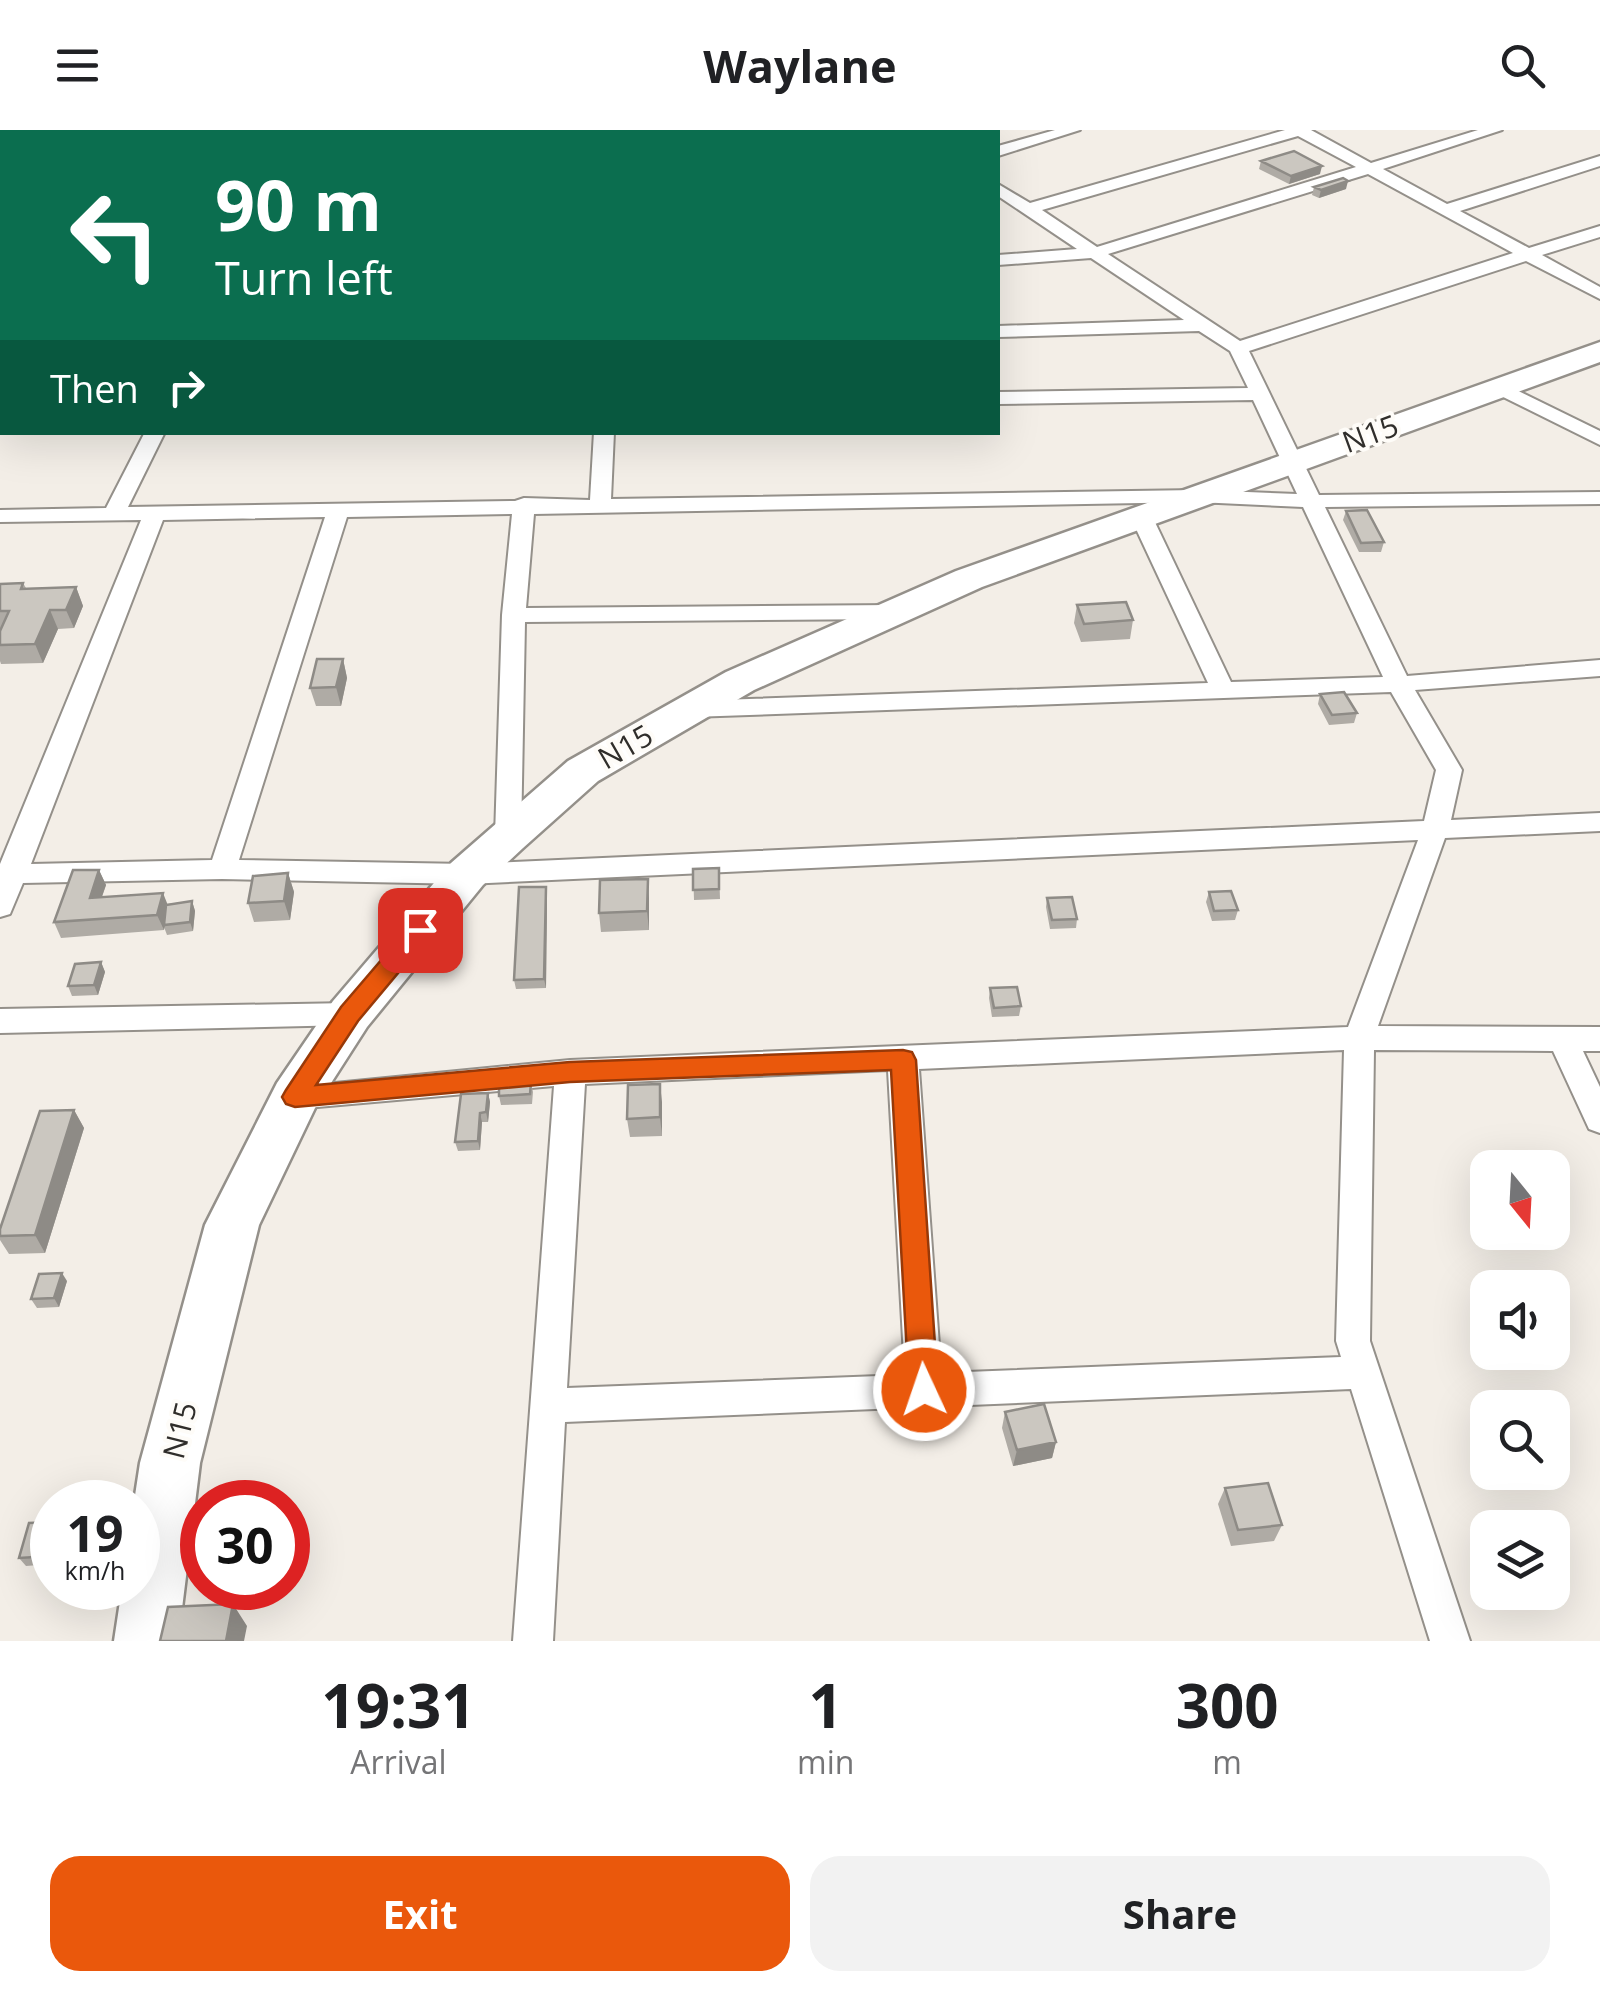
<!DOCTYPE html>
<html lang="en">
<head>
<meta charset="utf-8">
<style>
	body { margin:0; font-family:"Open Sans",sans-serif; background:#f2f2f2; color:#202124; height:100vh; display:flex; flex-direction:column; font-size:38px; white-space:nowrap }
	* { box-sizing:border-box; margin:0 }
	p { font-size:32px; color:#757577 }
	.icon { flex:none; width:55px; height:55px; fill:none; stroke:currentColor; stroke-width:2; stroke-linecap:round; stroke-linejoin:round }
	.map { position:relative; height:1511px; overflow:hidden }
	.side { display:flex; flex-direction:column; background:#fff; flex:1 }
	.side>* { flex:none }
	.guide { position:absolute; left:0px; top:0px; width:1000px; height:305px; box-shadow:0 10px 40px #0002; background:#0b6e4f; color:#fff; overflow:hidden }
	.needle { width:65px; rotate:162deg }
	.buttons { position:absolute; left:1470px; top:1020px; display:grid; gap:20px }
	.buttons a { display:grid; place-items:center; width:100px; height:100px; border-radius:20px; background:#fff; box-shadow:0 10px 40px #0002; font-size:50px }
	.speed { position:absolute; left:30px; top:1350px; display:flex; gap:20px; font-size:50px; font-weight:700; text-align:center }
	.speed>* { display:grid; place-content:center; width:130px; height:130px; border-radius:50%; background:#fff; box-shadow:0 10px 40px #0002; line-height:1 }
	.speed small { font-size:25px; font-weight:400 }
	.speed .limit { border:15px solid #d22; background:#fff; color:#111 }
	.pin { position:absolute; display:grid; place-items:center; width:85px; height:85px; color:#fff; margin:-42px; border-radius:20px; box-shadow:0 5px 15px #0006 }
	.me { position:absolute; width:110px; margin:-55px; rotate:357deg; stroke-linejoin:round; filter:drop-shadow(0 0 8px #0008) }
	.turn { display:flex; align-items:center; gap:35px; height:210px; padding:0 50px; font-size:45px }
	.turn .icon { width:130px; height:130px; stroke-width:2.5 }
	.turn b { display:block; font-size:70px; line-height:85px }
	.then { display:flex; align-items:center; height:95px; padding:0 50px; background:#0003; gap:20px; font-size:38px }
	.eta { display:flex; justify-content:space-evenly; align-items:center; height:170px; text-align:center }
	.eta b { font-size:60px; font-weight:700; line-height:70px }
	.action { display:flex; gap:20px; margin-top:auto; padding:20px 50px }
	.action a { flex:1; height:115px; border-radius:30px; background:#ea580c; color:#fff; font-size:40px; font-weight:700; line-height:115px; text-align:center }
	.action a+a { background:#f2f2f2; color:#202124 }
	header { display:flex; justify-content:space-between; align-items:center; height:130px; padding:0 50px; background:#fff; font-size:45px; font-weight:700 }
	.map>svg:first-child { display:block }
	.lines { fill:none; stroke-linecap:round; stroke-linejoin:round }
	.minor-casing { stroke:#94908a; stroke-width:4 }
	.primary-casing { stroke:#94908a; stroke-width:5 }
	.minor { fill:#fff; fill-rule:evenodd }
	.primary { fill:#fff; fill-rule:evenodd }
	.wall { fill:#afaba5 }
	.shaded-wall { fill:#8e8b86 }
	.building { fill:#cbc7c0; stroke:#8e8b86; stroke-width:2.5 }
	.route { fill:#ea580c; stroke:#983908; stroke-width:2.5 }
	.labels { text-anchor:middle; dominant-baseline:central; stroke-width:8; stroke-linejoin:round; paint-order:stroke }
	.street-label { font-size:30px; fill:#302e2b; stroke:#fefcf8 }
</style>
</head>
<body>
<header><svg class="icon" aria-label="menu" viewBox="0 0 24 24"><path d="M4 6h16M4 12h16M4 18h16"/></svg>Waylane<svg class="icon" aria-label="search" viewBox="0 0 24 24"><circle cx="10" cy="10" r="6"/><path d="M15 15l6 6"/></svg></header>
<div class="map">
<svg width="1600" height="1511" viewBox="0 0 1600 1511">
	<rect width="100%" height="100%" fill="#f3eee7"/>
	<g class="lines">
		<defs>
			<path id="minor" d="M171,0H189L191,2H173Z
				M767,0H793L795,2H769Z
				M909,0H927L929,2H911Z
				M1055,0H1080L998,26V16Z
				M1285,0H1311L1371,33L1478,0H1502L1383,39L1447,74L1600,26V36L1460,81L1529,118L1600,96V107L1542,125L1600,157V169L1526,131L1249,221L1319,365L1600,362V374L1325,377L1407,546L1600,530V546L1415,560L1462,640L1451,690L1600,683V701L1445,708L1378,896L1600,897V921H1583L1600,957V1003L1589,999L1553,921L1374,920L1370,1211L1470,1511H1430L1351,1259L565,1292L553,1511H513L554,956L295,979L284,976L280,967L284,958L570,930L1348,897L1418,710L467,754L222,749L23,753L10,784L0,787V734L141,390L0,392V380L106,378L145,302H165L128,377L515,371L524,368L590,370L594,302H614L611,369L1197,360L1297,364L1253,270L998,274V262L1248,258L1230,221L1199,201L998,207V196L1184,190L1091,128L998,135V125L1077,119L998,66V54L1030,73ZM1298,6L1356,37L1097,117L1042,80ZM1368,44L1513,123L1240,211L1108,124ZM1197,372L1303,377L1383,547L1231,552L1152,386L1141,380L1130,386L1208,553L691,571L679,579L691,587L1391,562L1436,640L1424,691L467,734L239,730L347,387L512,384L502,485L495,707L499,714H517L521,707L525,492L895,489L907,482L895,475L526,478L534,384ZM325,387L212,730L31,734L163,390ZM1344,920L1336,1211L1341,1227L941,1243L919,939ZM888,940L905,1245L567,1258L585,954Z
				M0,25L2,26V36L0,35Z
				M2,49V60L0,61V50Z
				M0,185L2,186V203L0,202Z
				M1498,251L1600,301V315L1491,261L1488,257Z
				M350,873L360,876L365,884L360,892L350,895L0,903V879Z"/>
			<path id="primary" d="M1600,212V232L982,457L754,560L598,651L523,718L483,755L367,897L315,978L259,1095L200,1333L178,1511H114L122,1458H138V1372H134L140,1333L205,1095L277,953L333,871L451,733L568,631L726,542L956,441Z"/>
		</defs>
		<use href="#minor" class="minor-casing"/>
		<use href="#primary" class="primary-casing"/>
		<use href="#minor" class="minor"/>
		<use href="#primary" class="primary"/>
	</g>
	<path class="wall" d="M1261,31L1320,44L1289,54L1259,39Z
		M1314,57L1346,59L1319,68L1312,65Z
		M1346,381L1384,412L1381,422H1359L1343,390Z
		M23,453L26,458L76,457L83,476L74,498L58,499L43,533L1,534L0,531V454Z
		M1077,475L1133,490L1130,509L1081,512L1074,493Z
		M343,529L347,548L341,576H316L310,558Z
		M1320,564L1357,583L1354,593L1329,595L1318,574Z
		M719,738L720,769L694,770L693,739Z
		M99,740L106,755L102,767L167,774L192,771L195,781L193,801L167,805L164,797V800L61,808L54,792Z
		M288,743L294,762L290,790L254,792L248,773Z
		M1209,762L1238,780L1235,790L1212,791L1206,772Z
		M547,766L546,858L516,859L514,850Z
		M649,768V800L601,802L599,783Z
		M1047,768L1077,789L1076,798L1050,799L1046,777Z
		M101,832L105,842L98,865L72,866L68,856Z
		M990,858L1021,876L1019,886L992,887L989,868Z
		M531,952L533,962L532,974L501,975L499,966Z
		M660,954L662,1006L630,1007L627,989Z
		M488,963L490,972L488,992H482L480,1020L458,1021L455,1012Z
		M74,980L84,998L45,1123L9,1124L0,1110V1099Z
		M67,1151L59,1177L37,1178L31,1169Z
		M1005,1282L1056,1312L1052,1328L1013,1336L1002,1298Z
		M1225,1358L1282,1395L1274,1411L1231,1416L1218,1374Z
		M52,1392V1434L26,1436L19,1428Z"/>
	<path class="shaded-wall" d="M1322,36L1320,44L1289,54L1291,46Z
		M1348,51L1346,59L1319,68L1321,60Z
		M76,457L83,476L74,498L66,480Z
		M50,480L58,499L43,533L35,514Z
		M343,529L347,548L341,576L336,557Z
		M99,740L106,755L96,783L90,768Z
		M288,743L294,762L290,790L284,771Z
		M648,749L649,768V800L647,781Z
		M546,757L547,766L546,858L544,849Z
		M163,763L169,778L164,800L157,785Z
		M192,771L195,781L193,801L190,792Z
		M101,832L105,842L98,865L94,855Z
		M660,954L662,972V1006L660,987Z
		M488,963L490,972L488,992L486,982Z
		M74,980L84,998L45,1123L35,1105Z
		M480,983L482,992L480,1020L478,1011Z
		M62,1143L67,1151L59,1177L54,1168Z
		M1056,1312L1052,1328L1013,1336L1017,1320Z
		M233,1474L247,1496L244,1511H226Z"/>
	<path class="building" d="M1294,21L1322,36L1291,46L1261,31Z
		M1343,48L1348,51L1321,60L1314,57Z
		M1367,380L1384,412L1361,413L1346,381Z
		M23,453L21,459L76,457L66,480H50L35,514L0,515V501L9,481H0V454Z
		M1126,472L1133,490L1084,494L1077,475Z
		M317,529H343L336,557L310,558Z
		M1344,562L1357,583L1332,585L1320,564Z
		M719,738V759L693,760V739Z
		M73,740H99L90,768L163,763L157,785L54,792Z
		M288,743L284,771L248,773L253,746Z
		M648,749L647,781L599,783L600,750Z
		M519,757H546L544,849L514,850Z
		M1231,761L1238,780L1214,781L1209,762Z
		M1072,767L1077,789L1052,790L1047,768Z
		M192,771L190,792L164,795L166,775Z
		M101,832L94,855L68,856L75,834Z
		M1017,857L1021,876L994,878L990,858Z
		M531,952L530,964L499,966V955Z
		M660,954V987L627,989L628,955Z
		M488,963L486,982L480,983L478,1011L455,1012L461,964Z
		M74,980L35,1105L0,1106V1099L40,981Z
		M62,1143L54,1168L31,1169L39,1144Z
		M1044,1274L1056,1312L1017,1320L1005,1282Z
		M1268,1353L1282,1395L1238,1400L1225,1358Z
		M52,1392V1426L19,1428L29,1393Z
		M233,1474L226,1511H160L168,1477Z"/>
	<path class="route" d="M420,791L432,800L429,806L358,891L316,955L570,932L903,920L912,922L916,930L938,1260L934,1270L924,1274L913,1270L909,1260L891,940L570,952L295,977L286,974L282,967L286,960L341,877L412,794Z"/>
	<g class="labels">
		<g class="street-label">
			<text transform="translate(1370 303) rotate(-20)">N15</text>
			<text transform="translate(625 616) rotate(-30)">N15</text>
			<text transform="translate(179 1300) rotate(-76)">N15</text>
		</g>
	</g>
</svg>
<div class="buttons">
<a><svg class="needle" viewBox="-14 -14 28 28"><path d="M0-13l5 13h-10z" fill="#e53935"/><path d="M0 13l5-13h-10z" fill="#757577"/></svg></a>
<a><svg class="icon" aria-label="sound" viewBox="0 0 24 24"><path d="M4 9h4l5-4v14l-5-4H4zM17 9q2 3 0 6"/></svg></a>
<a><svg class="icon" aria-label="search" viewBox="0 0 24 24"><circle cx="10" cy="10" r="6"/><path d="M15 15l6 6"/></svg></a>
<a><svg class="icon" aria-label="layers" viewBox="0 0 24 24"><path d="M12 4l9 5-9 5-9-5zM3 14l9 5 9-5"/></svg></a>
</div>
<div class="speed"><div>19<small>km/h</small></div><div class="limit">30</div></div>
<div class="pin" style="left:420px;top:800px;background:#d93025"><svg class="icon" aria-label="arrive" viewBox="0 0 24 24"><path d="M6 21V4h12l-3 4 3 4H6"/></svg></div>
<svg class="me" style="left:924px;top:1260px" viewBox="-20 -20 40 40"><circle r="17" fill="#ea580c" stroke="#fff" stroke-width="3"/><path d="M0-11L8 9 0 5-8 9z" fill="#fff"/></svg>
<div class="guide">
<div class="turn"><svg class="icon" aria-label="left" viewBox="0 0 24 24"><path d="M17 20v-9H6M10 6l-5 5 5 5"/></svg><div><b>90 m</b>Turn left</div></div>
<div class="then">Then<svg class="icon" aria-label="right" viewBox="0 0 24 24"><path d="M7 20v-9h11M14 6l5 5-5 5"/></svg></div>
</div>
</div>
<section class="side">
<div class="eta">
<div><b>19:31</b><p>Arrival</p></div>
<div><b>1</b><p>min</p></div>
<div><b>300</b><p>m</p></div>
</div>
<div class="action"><a>Exit</a><a>Share</a></div>
</section>
</body>
</html>
